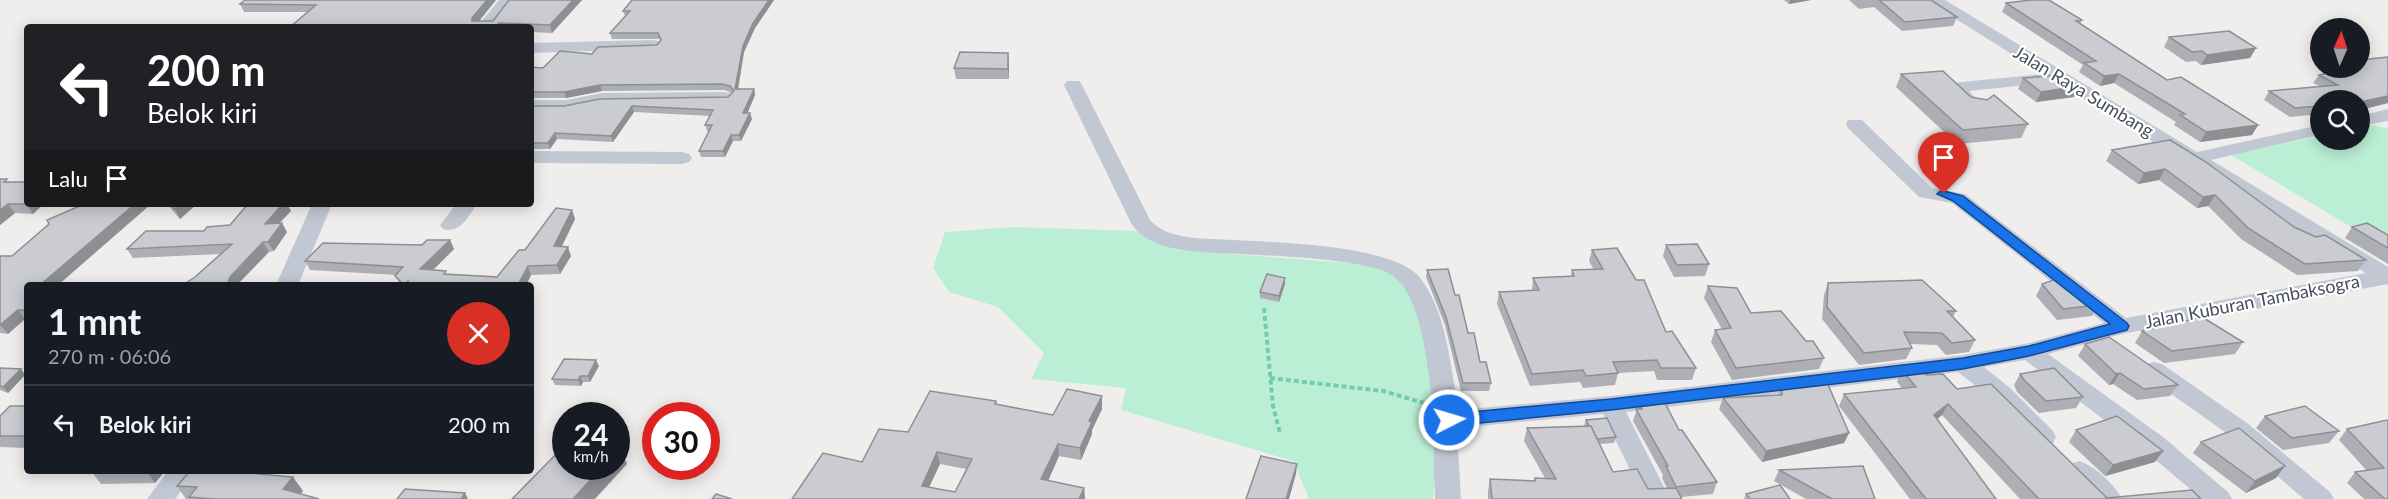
<!DOCTYPE html>
<html lang="id">
<head>
<meta charset="utf-8">
<style>
	body { margin:0; font-family:Lato,sans-serif; background:#20242c; color:#f1f3f6; height:100vh; display:flex; flex-direction:column; font-size:22px; white-space:nowrap }
	* { box-sizing:border-box; margin:0 }
	p { font-size:20px; color:#9ea1a6 }
	.icon { flex:none; width:33px; height:33px; fill:none; stroke:currentColor; stroke-width:2; stroke-linecap:round; stroke-linejoin:round }
	.map { position:relative; flex:1; overflow:hidden }
	.details { position:absolute; left:24px; top:282px; width:510px; height:192px; display:flex; flex-direction:column; background:#171b24; border-radius:6px; box-shadow:0 3px 15px #0003 }
	.details>* { flex:none }
	.top-card { position:absolute; left:24px; top:24px; width:510px; height:183px; border-radius:6px; box-shadow:0 3px 15px #0003; background:#202124; color:#fff; overflow:hidden }
	.needle { width:39px; rotate:3deg }
	.tools { position:absolute; left:2310px; top:18px; display:grid; gap:12px }
	.tools a { display:grid; place-items:center; width:60px; height:60px; border-radius:50%; background:#171b24; box-shadow:0 3px 15px #0003; font-size:30px }
	.speed { position:absolute; left:552px; top:402px; display:flex; gap:12px; font-size:30px; font-weight:700; text-align:center }
	.speed>* { display:grid; place-content:center; width:78px; height:78px; border-radius:50%; background:#171b24; box-shadow:0 3px 15px #0003; line-height:1 }
	.speed small { font-size:15px; font-weight:400 }
	.speed .limit { border:9px solid #d22; background:#fff; color:#111 }
	.pin { position:absolute; display:grid; place-items:center; width:51px; height:51px; color:#fff; margin:-62px -26px; border-radius:50% 50% 50% 0; rotate:-45deg; box-shadow:0 0 6px #0007 }
	.pin .icon { rotate:45deg }
	.me { position:absolute; width:66px; margin:-33px; rotate:85deg; stroke-linejoin:round; filter:drop-shadow(0 0 4px #0008) }
	.turn { display:flex; align-items:center; gap:21px; height:126px; padding:0 24px; font-size:27px }
	.turn .icon { width:78px; height:78px; stroke-width:2.5 }
	.turn b { display:block; font-size:42px; line-height:51px }
	.then { display:flex; align-items:center; height:57px; padding:0 24px; background:#0003; gap:12px; font-size:22px }
	.round { display:grid; place-items:center; flex:none; width:63px; height:63px; border-radius:32px; background:#20242c }
	.head { display:flex; align-items:center; justify-content:space-between; height:102px; padding:0 24px }
	h1 { font-size:36px; font-weight:700; line-height:45px }
	ul { padding:0; list-style:none }
	li { display:flex; align-items:center; gap:18px; height:78px; padding:0 24px; border-top:2px solid #363941 }
	li div { flex:1 }
	li b { display:block; font-size:22px }
	li em { font-style:normal }
	.map>svg:first-child { display:block }
	.green { fill:#bbefd5 }
	.lines { fill:none; stroke-linecap:round; stroke-linejoin:round }
	.path { stroke:#72cdab; stroke-width:4; stroke-dasharray:5 3; stroke-linecap:butt }
	.minor { fill:#c1c8d3; fill-rule:evenodd }
	.wall { fill:#aeafb5; fill-rule:evenodd }
	.shaded-wall { fill:#8d8f93 }
	.building { fill:#caccd2; stroke:#8d8f93; stroke-width:1.5; fill-rule:evenodd }
	.route { fill:#1a73e8; stroke:#114b97; stroke-width:1.5 }
	.labels { text-anchor:middle; dominant-baseline:central; stroke-width:4.5; stroke-linejoin:round; paint-order:stroke }
	.street-label { font-size:18px; fill:#464e5b; stroke:#fff }
</style>
</head>
<body>
<div class="map">
<svg width="2388" height="499" viewBox="0 0 2388 499">
	<rect width="100%" height="100%" fill="#f0eeed"/>
	<path class="green" d="M2374,125L2388,129V249L2231,155L2320,136V140H2360V128Z
		M1013,227L1138,231L1178,250L1377,265L1413,288L1440,418L1433,499H1307L1308,496L1293,461L1121,410L1126,388L1031,379L1044,353L998,307L949,292L933,268L945,232Z"/>
	<g class="lines">
		<path class="path" d="M1264,308L1273,406L1280,433
			M1270,378L1383,391L1424,403"/>
		<path class="minor" d="M499,0H515L494,27H477Z
			M1926,0H1945L2197,152L2320,125V135L2211,160L2388,267V284L2122,334L2048,354L2163,437L2228,492L2232,499H2202L2145,451L2025,360L1984,367L2010,388L2053,431L2056,437L2053,443L2044,446L2035,443L1994,400L1958,372L1626,412L1670,499H1644L1603,414L1460,428L1458,447L1461,499H1435C1435,482 1433,466 1434,449C1434,440 1436,431 1437,422C1437,412 1433,400 1431,390C1426,358 1421,297 1393,276C1367,256 1238,255 1200,252C1175,250 1145,245 1131,223L1064,85L1067,81H1079L1082,85L1150,220C1162,233 1178,236 1195,238C1244,242 1393,240 1421,279C1448,316 1450,367 1459,410L1611,396L1963,355L2029,343L2104,323L1952,203L1919,197L1848,128L1846,124L1848,120H1862L1932,188L1965,194L2126,318L2366,273L2056,82L1969,91L1982,105L1979,109H1967L1948,90L1951,83L2043,74Z
			M653,40L659,41L661,45L659,49L531,53V43Z
			M724,92L730,93L733,97L730,101L602,103L566,110H531V100H566L602,93Z
			M2388,109V121L2360,126V116Z
			M531,151L682,152L689,154L692,158L689,162L682,164L531,163Z
			M312,204H332L298,285H276Z
			M456,204H477C468,217 460,234 443,229L440,225Z
			M2154,362L2162,364L2247,423L2330,492L2334,499H2304L2229,435L2146,376L2142,370L2146,364Z
			M2079,461C2095,466 2114,484 2122,499H2092L2070,478L2066,471L2070,464Z
			M168,471H196L175,499H147Z"/>
	</g>
	<path class="wall" d="M245,0H496L479,21H493L509,0H582L552,33L531,32V27H290L307,12H244L240,4Z
		M632,0H774L755,28L744,52L738,89H754L755,95L747,113L752,119L741,141H733L725,157H701L699,151L709,131H707L705,125L710,116L634,112L613,142L557,139L550,149H531V106H564L728,97L732,93L724,90L602,91L566,98H531V67L543,68L592,54L657,45L661,41L659,39H612L610,33L625,16L623,11Z
		M1784,0H1811L1789,4Z
		M1849,0H1931L1957,17L1953,26L1902,31L1874,7L1859,9Z
		M2006,3L2082,20L2080,24L2167,80L2258,125L2252,135L2200,142L2174,125L2176,122L2114,83L2100,86L2079,72L2083,65L2002,12Z
		M2169,37L2256,48L2250,58L2201,65L2196,61L2186,62L2164,47Z
		M2388,57V103L2360,110V100H2320V114L2290,117L2264,100L2269,91L2319,86L2313,83L2319,75L2340,70L2341,68H2360Z
		M1009,63V79H956L954,68Z
		M1901,74L1971,97L2028,124L2021,138L1957,144L1896,87Z
		M2023,78L2079,86L2074,97L2036,102L2018,89Z
		M2170,140L2294,227L2366,260L2358,271L2297,275L2241,239L2208,206L2197,208L2159,180L2138,184L2106,161L2112,150Z
		M0,179L8,182H27L33,214L15,213L0,225Z
		M84,204H151L58,285H27V319H25L8,334L0,333V256H12Z
		M167,204H197L180,219Z
		M248,204H287L291,211L279,223L287,232L274,251L269,252L195,277L220,254L133,258L127,249L204,231L230,225Z
		M572,210L575,219L562,246L571,256L560,274L531,275L526,285H400L396,275L310,270L305,261L450,240L454,249L433,270L448,275L497,277L525,250Z
		M2352,227L2388,235V264L2345,238Z
		M1666,245L1709,264L1705,276L1674,277L1663,256Z
		M1592,250L1666,332L1696,368L1692,380H1657L1654,371L1618,373L1615,385L1583,388L1580,382L1530,386L1497,304L1499,292L1532,290L1533,278L1571,276L1572,270H1594L1589,261Z
		M1427,270L1468,333L1480,362L1491,383L1489,391H1461L1445,325L1426,277Z
		M1828,283L1956,311L1953,317L1975,340L1969,352L1946,355L1937,345L1910,344L1912,348L1906,359L1859,365L1822,319L1824,295Z
		M1285,284L1279,302L1260,298V292Z
		M2042,284L2098,305L2092,316L2057,320L2036,296Z
		M1708,286L1751,313L1806,341L1824,358L1819,369L1732,380L1711,342L1715,330L1722,329L1704,298Z
		M2142,331L2243,342L2235,354L2164,363L2135,343Z
		M2085,344L2178,385L2170,396L2137,400L2113,384L2109,385L2078,356Z
		M599,366L590,382H583L581,386L555,385L552,379Z
		M0,368L21,369L25,375L8,393L0,390Z
		M1902,370L1926,375L1957,389L2107,498L2201,499H2020L1942,415L1937,419L1996,499H1910L1839,406L1844,394L1902,388L1897,382Z
		M2020,374L2083,397L2076,408L2039,413L2017,392L2014,385Z
		M1782,386L1849,433L1844,443L1762,462L1719,409L1723,398L1778,395Z
		M996,401L997,404L1053,415L1102,409L1092,430V434L1081,460L1059,456L1048,481L1084,488L1085,499H792L862,462L908,432ZM940,464L966,469L955,492L929,487Z
		M1639,402L1679,430L1717,482L1713,494L1681,497L1682,499H1488V491L1490,479L1534,481L1535,478H1545L1524,441L1527,428L1584,426L1586,420L1616,437L1614,443L1599,444L1613,472L1648,489L1667,488L1662,478L1663,475L1633,421Z
		M27,406V448L0,447V416Z
		M2265,416L2339,431L2329,443L2283,450L2256,428Z
		M2387,420L2388,499H2364L2347,483L2355,472L2367,471L2339,440L2347,429Z
		M2076,430L2163,451L2155,462L2105,476L2069,442Z
		M2201,442L2276,478L2246,493L2193,453Z
		M1779,470L1875,499H1806L1774,481Z
		M91,471H165L155,483L101,484Z
		M190,471H262L265,475L303,491L301,494L319,499H186L177,486Z
		M1746,494L1790,499H1744Z"/>
	<path class="shaded-wall" d="M487,0H496L475,26L472,21V18Z
		M573,0H582L552,33L550,25Z
		M769,0H774L755,28L744,52L737,95L735,89L743,46L753,23Z
		M1790,0H1811L1789,4Z
		M2256,48L2250,58L2201,65L2207,55Z
		M1008,53L1009,63V79L1008,69Z
		M2119,74L2114,83L2100,86L2104,76Z
		M600,85L602,91L566,98L564,92Z
		M2079,86L2074,97L2036,102L2041,92Z
		M754,89L755,95L745,119L743,113Z
		M2388,96V103L2360,110V102Z
		M632,106L634,112L613,142L611,136Z
		M750,113L752,119L741,141L739,135Z
		M2258,125L2252,135L2200,142L2206,132Z
		M555,133L557,139L550,149L548,143Z
		M731,135L733,141L725,157L723,151Z
		M2165,169L2159,180L2138,184L2144,173Z
		M2215,195L2208,206L2197,208L2203,197Z
		M8,204L15,213L0,225V210Z
		M27,204H44L33,214Z
		M135,204H151L58,285H40Z
		M181,204H197L180,219L175,209Z
		M283,204H287L291,211L270,233L265,224Z
		M572,210L575,219L558,254L554,246Z
		M282,223L287,232L274,251L268,242Z
		M450,240L454,249L425,278L420,269Z
		M263,242L269,252L237,285H227L230,277Z
		M568,247L571,256L560,274L557,265Z
		M528,266L531,275L526,285H518Z
		M1285,278V284L1279,302V296Z
		M18,310L25,319L8,334L0,325Z
		M596,360L599,366L590,382L588,376Z
		M21,369L25,375L8,393L3,387Z
		M2120,373L2113,384L2109,385L2116,374Z
		M580,376L583,382L581,386L578,380Z
		M1102,396V409L1092,430V434L1081,460L1080,448L1089,421Z
		M1948,404L1942,415L1928,427L1934,415Z
		M1849,433L1844,443L1762,462L1766,451Z
		M1058,444L1059,456L1043,492L1041,479Z
		M620,447L627,464L595,499H573L603,466H616V451Z
		M2163,451L2155,462L2105,476L2113,465Z
		M937,452L940,464L924,498L922,486Z
		M1297,464L1296,474L1289,499H1286Z
		M2285,466L2276,478L2246,493L2255,481Z
		M146,471H165L155,483Z
		M293,477L303,491L297,499L283,489Z
		M1084,488L1085,499H1079Z
		M465,493L468,499H461Z"/>
	<path class="building" d="M245,0H487L472,18V21H493L509,0H573L550,25L499,23L495,27H290L316,5L240,4Z
		M632,0H769L753,23L743,46L735,89H754L743,113H750L739,135H731L723,151H699L712,125H705L713,110L632,106L611,136L555,133L548,143H531V106H564L600,99L728,97L734,91L730,86L722,84L600,85L564,92H531V67L543,68L560,51L592,54L598,47L657,45L661,40L658,33H610L630,11H623Z
		M1879,0H1931L1957,17L1905,22Z
		M2031,0H2049L2082,20L2076,21L2167,80L2181,77L2258,125L2206,132L2180,115L2185,114L2119,74L2104,76L2084,63L2096,61L2006,3Z
		M2229,31L2256,48L2207,55L2202,51L2192,52L2169,37Z
		M960,52L1008,53V69L954,68Z
		M2388,57V96L2360,102V100H2320V106L2295,108L2269,91L2338,85L2319,75L2351,68H2360V60Z
		M1943,71L1971,97L1987,100L1994,95L2028,124L1963,130L1901,74Z
		M2062,75L2079,86L2041,92L2023,78Z
		M2170,140L2206,162L2294,227L2316,237L2325,235L2366,260L2305,264L2248,228L2215,195L2203,197L2165,169L2144,173L2112,150Z
		M0,179H7L4,182H27V204H8L0,210Z
		M84,204H135L40,285H27V310H18L0,325V256H12L49,224L47,220Z
		M170,204H181L175,209Z
		M248,204H283L265,224L282,223L268,242H263L230,277L227,285H183L195,277L232,244L127,249L146,231H204L207,227L230,225Z
		M556,208L572,210L554,246L568,247L557,265L528,266L518,285H408V281L404,285L395,276L403,267L305,261L323,243L422,245L427,240H450L420,269L446,271L444,274L497,277L519,250H525Z
		M2367,223L2388,235V248L2352,227Z
		M1697,244L1709,264L1677,265L1666,245Z
		M1617,248L1636,280H1644L1666,332L1672,331L1696,368H1661L1657,360L1613,362L1618,373L1586,376L1583,370L1532,374L1499,292L1539,290L1533,278L1574,276L1572,270L1603,269L1592,250Z
		M1448,269L1455,295H1459L1468,333H1474L1480,362H1486L1491,383H1463L1446,317L1427,270Z
		M1267,274L1285,278L1279,296L1260,292Z
		M2062,277L2098,305L2063,309L2042,284Z
		M1922,280L1956,311H1947L1975,340L1952,343L1942,333L1904,332L1912,348L1864,353L1827,307L1828,283Z
		M1708,286L1737,288L1751,313L1781,311L1806,341H1813L1824,358L1736,368L1715,330L1731,328Z
		M2202,317L2243,342L2172,351L2142,331Z
		M2109,337L2178,385L2144,389L2120,373L2116,374L2085,344Z
		M564,359L596,360L588,376H580L578,380L552,379Z
		M0,368L21,369L3,387L0,386Z
		M1922,368L1926,375L1943,374L1957,389L1991,384L2107,498L2192,490L2201,499H2039L1948,404L1934,415L1996,499H1926L1844,394L1916,387L1902,370Z
		M2054,368L2083,397L2046,401L2024,380L2020,374Z
		M1826,380L1849,433L1766,451L1723,398L1782,395V386Z
		M1067,389L1102,396L1089,421L1092,422L1080,448L1058,444L1041,479L1084,488L1079,499H792L823,453L862,462L879,429L908,432L930,391L996,401L995,404L1053,415ZM937,452L972,459L955,492L922,486Z
		M1664,401L1679,430H1682L1717,482L1676,487L1666,466H1668L1636,409H1642L1639,402Z
		M10,406H27V435L26,436H0V416Z
		M2305,406L2339,431L2292,438L2265,416Z
		M2117,416L2163,451L2113,465L2076,430Z
		M1607,418L1616,437L1597,439L1591,426H1589L1586,420Z
		M2387,420L2388,421V499H2385L2355,472L2384,468L2347,429Z
		M1591,426L1613,472L1637,469L1648,489L1676,488L1682,499H1492L1490,479L1535,481V478L1556,479L1527,428Z
		M2239,428L2285,466L2255,481L2201,442Z
		M566,444V466H603L573,499H512Z
		M1261,456L1297,464L1286,499H1246Z
		M1863,466L1875,499H1832L1779,470Z
		M190,471H261L258,474L293,477L283,489L319,499H213L189,497L197,487L177,486Z
		M1780,485L1790,499H1750L1746,494Z
		M405,489L465,493L461,499H397Z
		M716,494L732,499H712Z"/>
	<path class="route" d="M1944,191L1963,196L2127,323L2129,326L2127,330L2029,356L1963,369L1611,410L1449,426L1444,424L1441,420L1444,416L1449,414L1611,399L1963,358L2029,346L2110,324L1953,201L1937,194L1939,192Z"/>
	<g class="labels">
		<g class="street-label">
			<text transform="translate(2084 91) rotate(31)">Jalan Raya Sumbang</text>
			<text transform="translate(2252 301) rotate(-11)">Jalan Kuburan Tambaksogra</text>
		</g>
	</g>
</svg>
<div class="tools">
<a><svg class="needle" viewBox="-14 -14 28 28"><path d="M0-13l5 13h-10z" fill="#e53935"/><path d="M0 13l5-13h-10z" fill="#9ea1a6"/></svg></a>
<a><svg class="icon" aria-label="search" viewBox="0 0 24 24"><circle cx="10" cy="10" r="6"/><path d="M15 15l6 6"/></svg></a>
</div>
<div class="speed"><div>24<small>km/h</small></div><div class="limit">30</div></div>
<div class="pin" style="left:1944px;top:194px;background:#d93025"><svg class="icon" aria-label="arrive" viewBox="0 0 24 24"><path d="M6 21V4h12l-3 4 3 4H6"/></svg></div>
<svg class="me" style="left:1449px;top:420px" viewBox="-20 -20 40 40"><circle r="17" fill="#1a73e8" stroke="#fff" stroke-width="3"/><path d="M0-11L8 9 0 5-8 9z" fill="#fff"/></svg>
<div class="top-card">
<div class="turn"><svg class="icon" aria-label="left" viewBox="0 0 24 24"><path d="M17 20v-9H6M10 6l-5 5 5 5"/></svg><div><b>200 m</b>Belok kiri</div></div>
<div class="then">Lalu<svg class="icon" aria-label="arrive" viewBox="0 0 24 24"><path d="M6 21V4h12l-3 4 3 4H6"/></svg></div>
</div>
<section class="details">
<div class="head"><div><h1>1 mnt</h1><p>270 m · 06:06</p></div><a class="round" style="background:#d93025;color:#fff"><svg class="icon" aria-label="close" viewBox="0 0 24 24"><path d="M6 6l12 12M18 6L6 18"/></svg></a></div>
<ul>
<li><svg class="icon" aria-label="left" viewBox="0 0 24 24"><path d="M17 20v-9H6M10 6l-5 5 5 5"/></svg><div><b>Belok kiri</b></div><em>200 m</em></li>
</ul>
</section>
</div>
</body>
</html>
